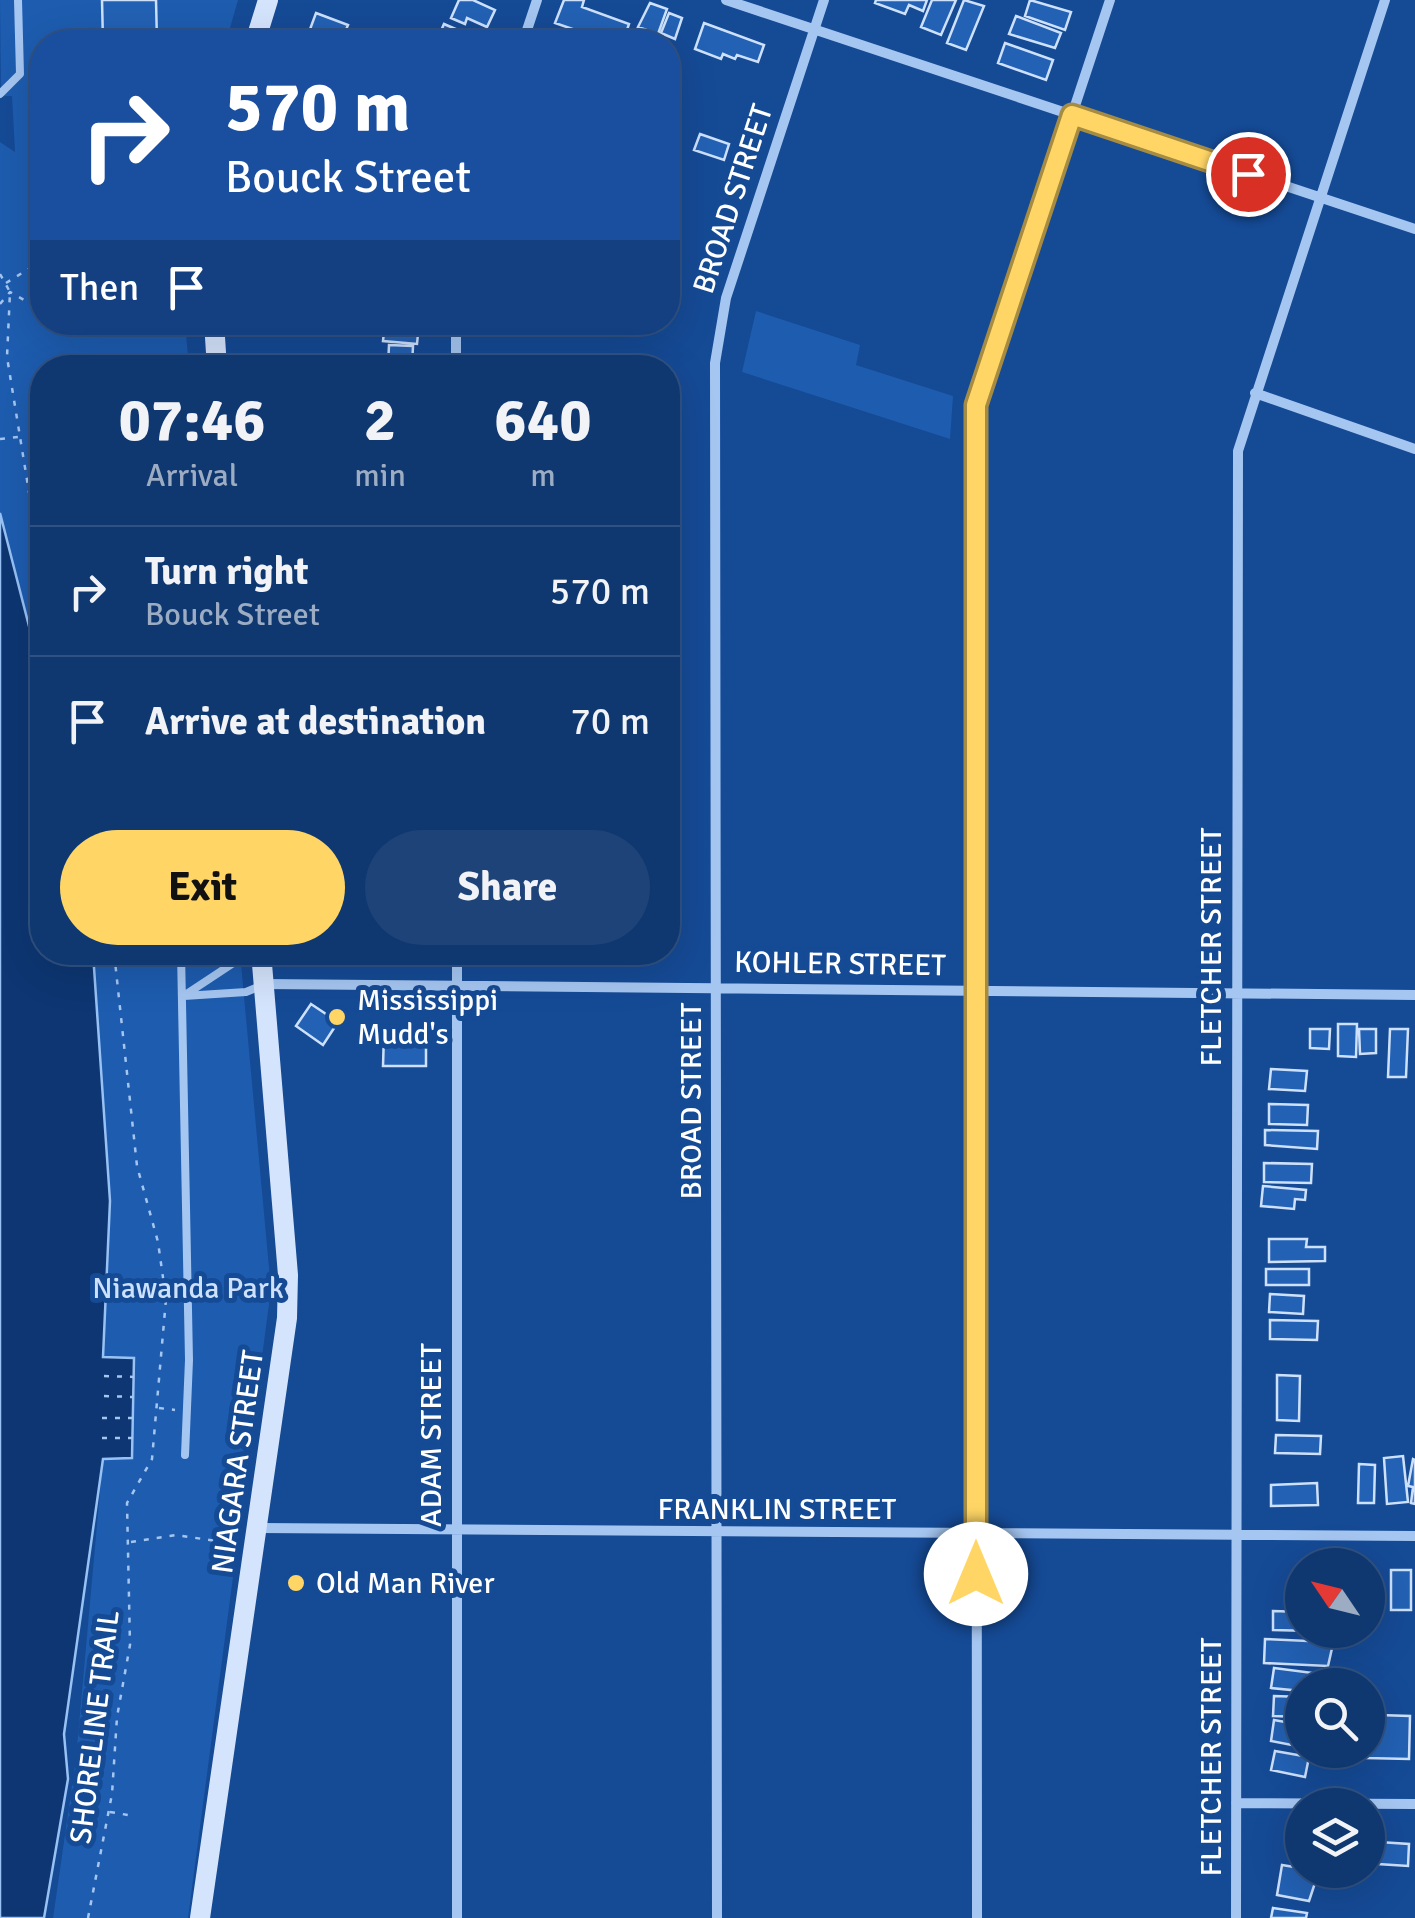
<!DOCTYPE html>
<html lang="en">
<head>
<meta charset="utf-8">
<style>
	body { margin:0; font-family:Signika,sans-serif; background:#1e4378; color:#f1f3f6; height:100vh; display:flex; flex-direction:column; font-size:38px; white-space:nowrap }
	* { box-sizing:border-box; margin:0 }
	p { font-size:32px; color:#9cacc3 }
	.icon { flex:none; width:55px; height:55px; fill:none; stroke:currentColor; stroke-width:2; stroke-linecap:round; stroke-linejoin:round }
	.map { position:relative; flex:1; overflow:hidden }
	.side { position:absolute; left:30px; top:355px; width:650px; height:610px; display:flex; flex-direction:column; background:#103870; border-radius:40px; box-shadow:0 10px 40px #0002,0 0 0 2px #305283 }
	.side>* { flex:none }
	.banner { position:absolute; left:30px; top:30px; width:650px; height:305px; border-radius:40px; box-shadow:0 10px 40px #0002,0 0 0 2px #305283; background:#1a4fa0; color:#fff; overflow:hidden }
	.needle { width:65px; rotate:305deg }
	.buttons { position:absolute; left:1285px; top:1548px; display:grid; gap:20px }
	.buttons a { display:grid; place-items:center; width:100px; height:100px; border-radius:50%; background:#103870; box-shadow:0 10px 40px #0002,0 0 0 2px #305283; font-size:50px }
	.pin { position:absolute; display:grid; place-items:center; width:85px; height:85px; color:#fff; margin:-42px; border:5px solid #fff; border-radius:50%; box-shadow:0 2px 10px #0007 }
	.me { position:absolute; width:110px; margin:-55px; rotate:0deg; stroke-linejoin:round; filter:drop-shadow(0 0 8px #0008) }
	.turn { display:flex; align-items:center; gap:35px; height:210px; padding:0 30px; font-size:45px }
	.turn .icon { width:130px; height:130px; stroke-width:2.5 }
	.turn b { display:block; font-size:70px; line-height:85px }
	.then { display:flex; align-items:center; height:95px; padding:0 30px; background:#0003; gap:20px; font-size:38px }
	.eta { display:flex; justify-content:space-evenly; align-items:center; height:170px; text-align:center }
	.eta b { font-size:60px; font-weight:800; line-height:70px }
	.button { display:flex; gap:20px; margin-top:auto; padding:20px 30px }
	.button a { flex:1; height:115px; border-radius:60px; background:#ffd666; color:#111; font-size:40px; font-weight:800; line-height:115px; text-align:center }
	.button a+a { background:#1e4378; color:#f1f3f6 }
	ul { padding:0; list-style:none }
	li { display:flex; align-items:center; gap:30px; height:130px; padding:0 30px; border-top:2px solid #305283 }
	li div { flex:1 }
	li b { display:block; font-size:38px }
	li em { font-style:normal }
	.map>svg:first-child { display:block }
	.green { fill:#1d5caf }
	.water { fill:#0d3672; stroke:#98c1f4; stroke-width:2.5 }
	.building { fill:#2361b4; stroke:#cde1fc; stroke-width:2.5 }
	.lines { fill:none; stroke-linecap:round; stroke-linejoin:round }
	.path { stroke:#a5c6f1; stroke-width:2.5; stroke-dasharray:5 8; stroke-linecap:butt }
	.lane { stroke:#a5c6f1; stroke-width:8 }
	.street { stroke:#a5c6f1; stroke-width:10 }
	.secondary { stroke:#d4e4fc; stroke-width:20 }
	.route-casing { stroke:#a68b42; stroke-width:25 }
	.route { stroke:#ffd666; stroke-width:18 }
	.poi-dot { fill:#ffd666; stroke:#154a95; stroke-width:4 }
	.labels { text-anchor:middle; dominant-baseline:central; stroke-width:10; stroke-linejoin:round; paint-order:stroke }
	.street-label { font-size:30px; fill:#fff; stroke:#154a95 }
	.poi-label { font-size:30px; fill:#fff; stroke:#154a95; text-anchor:start }
	.park-label { font-size:30px; fill:#cde1fc; stroke:#154a95 }
</style>
</head>
<body>
<div class="map">
<svg width="1415" height="1918" viewBox="0 0 1415 1918">
	<rect width="100%" height="100%" fill="#154a95"/>
	<path class="green" d="M0,0H238L226,42H42V322L185,323L189,367L42,368V677L0,513V142L15,152L12,96H1Z
		M756,311L860,345L856,365L953,396L950,439L742,372Z
		M93,953H240L271,1289L188,1918H53L76,1758L103,1458L132,1457L134,1358L103,1357L110,1201Z"/>
	<path class="water" d="M0,513L42,677V952L93,953L110,1201L103,1357L134,1358L132,1458L103,1459L64,1734L68,1779L44,1918H0Z"/>
	<path class="building" d="M102,0H156L157,42H103Z
		M459,0H473L495,10L487,27L467,18L465,24L451,18Z
		M564,0H584L582,7L629,24L623,42H610L555,23Z
		M876,0H927L923,11L909,5L905,14L875,3Z
		M932,0H956L941,35L921,27Z
		M964,0L984,6L966,50L947,43Z
		M1030,0L1071,12L1065,30L1025,16Z
		M650,3L667,9L658,34L638,27Z
		M316,13L348,25L341,42H321L323,37L309,32Z
		M669,13L682,18L675,39L661,33Z
		M1016,16L1061,33L1055,48L1009,34Z
		M704,23L764,45L758,62L737,55L735,59L723,54L721,59L695,49Z
		M444,24L479,39L477,42L437,40Z
		M1005,43L1053,60L1046,80L998,63Z
		M700,134L729,144L724,160L694,150Z
		M249,322H291V329L250,331Z
		M385,322L419,324L417,344L383,341Z
		M389,345L413,346L412,367L388,366Z
		M391,952H425L424,958L391,955Z
		M311,1004L338,1022L323,1045L296,1026Z
		M1338,1024H1357L1356,1057L1338,1056Z
		M1310,1029H1330L1329,1049L1310,1048Z
		M1359,1029H1376V1053L1360,1054Z
		M1390,1029H1408L1406,1077H1388Z
		M384,1034H426V1066H383Z
		M1271,1069L1307,1071L1305,1091L1269,1089Z
		M1269,1104L1308,1105L1307,1125L1269,1124Z
		M1265,1130L1318,1131L1317,1149L1265,1145Z
		M1264,1163L1312,1164L1311,1183L1264,1182Z
		M1263,1186L1306,1190L1305,1200L1295,1199L1294,1209L1261,1206Z
		M1269,1239H1307L1306,1247H1325V1261L1269,1262Z
		M1266,1269H1309V1285H1266Z
		M1270,1294L1304,1296L1303,1314L1269,1312Z
		M1270,1320L1318,1321L1317,1340L1270,1339Z
		M1277,1375L1300,1376L1299,1421L1277,1420Z
		M1276,1435L1321,1436L1320,1454L1275,1453Z
		M1403,1456L1408,1502L1387,1504L1384,1458Z
		M1413,1459L1415,1460V1504L1411,1503L1413,1487L1408,1486Z
		M1359,1464L1375,1465L1374,1503H1358Z
		M1317,1483L1318,1505L1271,1506V1485Z
		M1391,1570H1411V1610H1391Z
		M1273,1611L1302,1612V1630L1313,1631L1273,1630Z
		M1307,1634L1335,1635L1328,1666L1264,1663L1265,1639L1307,1641Z
		M1274,1668L1313,1673L1311,1685H1302V1691L1271,1688Z
		M1274,1696L1302,1697V1717L1273,1716Z
		M1378,1715L1410,1716L1409,1759L1366,1758L1368,1730H1377Z
		M1274,1720L1302,1725V1747L1271,1741Z
		M1275,1751L1309,1757L1305,1777L1271,1770Z
		M1379,1842L1409,1844L1408,1866L1378,1864Z
		M1282,1865L1319,1871L1309,1901L1277,1895Z
		M1273,1908L1307,1913L1306,1918H1271Z"/>
	<g class="lines">
		<path class="path" d="M0,274L10,292L7,357L42,572
			M6,283L30,268
			M0,304L10,292L42,310
			M84,322H107
			M0,439L18,437
			M104,1376L134,1377
			M104,1396L133,1397
			M159,1408L175,1410
			M102,1418H133
			M102,1438H133
			M131,1542L176,1535L236,1544
			M110,1812L128,1815
			M88,1918L112,1794L117,1717L130,1645L127,1503L152,1459L166,1299L158,1242L137,1166L114,952"/>
		<path class="lane" d="M0,94L20,74L18,0
			M181,952L189,1360L185,1455
			M188,993L250,952
			M184,996L246,992L263,985"/>
		<path class="street" d="M726,0L1415,229
			M523,42L537,0
			M456,322V368
			M1255,393L1415,449
			M457,952V1918
			M265,984L1415,995
			M259,1528L1415,1536
			M1236,1803L1415,1804
			M717,1918L715,363L726,298L824,0
			M977,1918L976,405L1110,0
			M1236,1918L1238,451L1385,0"/>
		<path class="secondary" d="M255,42L268,0
			M214,322L217,368
			M200,1918L287,1318L288,1275L261,952"/>
	</g>
	<g class="lines">
		<defs>
			<path id="route" d="M976,1574V405L1072,115L1248,174"/>
		</defs>
		<use href="#route" class="route-casing"/>
		<use href="#route" class="route"/>
	</g>
	<g class="poi-dot">
		<circle cx="337" cy="1017" r="10"/>
		<circle cx="296" cy="1583" r="10"/>
	</g>
	<g class="labels">
		<g class="street-label">
			<text transform="translate(733 199) rotate(-72)">BROAD STREET</text>
			<text transform="translate(1211 947) rotate(-90)">FLETCHER STREET</text>
			<text transform="translate(840 964) rotate(1)">KOHLER STREET</text>
			<text transform="translate(691 1101) rotate(-90)">BROAD STREET</text>
			<text transform="translate(431 1435) rotate(-90)">ADAM STREET</text>
			<text transform="translate(238 1462) rotate(-82)">NIAGARA STREET</text>
			<text x="777" y="1509">FRANKLIN STREET</text>
			<text transform="translate(95 1727) rotate(-83)">SHORELINE TRAIL</text>
			<text transform="translate(1211 1757) rotate(-90)">FLETCHER STREET</text>
		</g>
		<g class="poi-label">
			<text x="357" y="1000">Mississippi<tspan x="357" dy="34">Mudd's</tspan></text>
			<text x="316" y="1583">Old Man River</text>
		</g>
		<g class="park-label">
			<text x="188" y="1288">Niawanda Park</text>
		</g>
	</g>
</svg>
<div class="buttons">
<a><svg class="needle" viewBox="-14 -14 28 28"><path d="M0-13l5 13h-10z" fill="#e53935"/><path d="M0 13l5-13h-10z" fill="#9cacc3"/></svg></a>
<a><svg class="icon" aria-label="search" viewBox="0 0 24 24"><circle cx="10" cy="10" r="6"/><path d="M15 15l6 6"/></svg></a>
<a><svg class="icon" aria-label="layers" viewBox="0 0 24 24"><path d="M12 4l9 5-9 5-9-5zM3 14l9 5 9-5"/></svg></a>
</div>
<div class="pin" style="left:1248px;top:174px;background:#d93025"><svg class="icon" aria-label="arrive" viewBox="0 0 24 24"><path d="M6 21V4h12l-3 4 3 4H6"/></svg></div>
<svg class="me" style="left:976px;top:1574px" viewBox="-20 -20 40 40"><circle r="19" fill="#fff"/><path d="M0-13L10 11 0 6-10 11z" fill="#ffd666"/></svg>
<div class="banner">
<div class="turn"><svg class="icon" aria-label="right" viewBox="0 0 24 24"><path d="M7 20v-9h11M14 6l5 5-5 5"/></svg><div><b>570 m</b>Bouck Street</div></div>
<div class="then">Then<svg class="icon" aria-label="arrive" viewBox="0 0 24 24"><path d="M6 21V4h12l-3 4 3 4H6"/></svg></div>
</div>
<section class="side">
<div class="eta">
<div><b>07:46</b><p>Arrival</p></div>
<div><b>2</b><p>min</p></div>
<div><b>640</b><p>m</p></div>
</div>
<ul>
<li><svg class="icon" aria-label="right" viewBox="0 0 24 24"><path d="M7 20v-9h11M14 6l5 5-5 5"/></svg><div><b>Turn right</b><p>Bouck Street</p></div><em>570 m</em></li>
<li><svg class="icon" aria-label="arrive" viewBox="0 0 24 24"><path d="M6 21V4h12l-3 4 3 4H6"/></svg><div><b>Arrive at destination</b></div><em>70 m</em></li>
</ul>
<div class="button"><a>Exit</a><a>Share</a></div>
</section>
</div>
</body>
</html>
